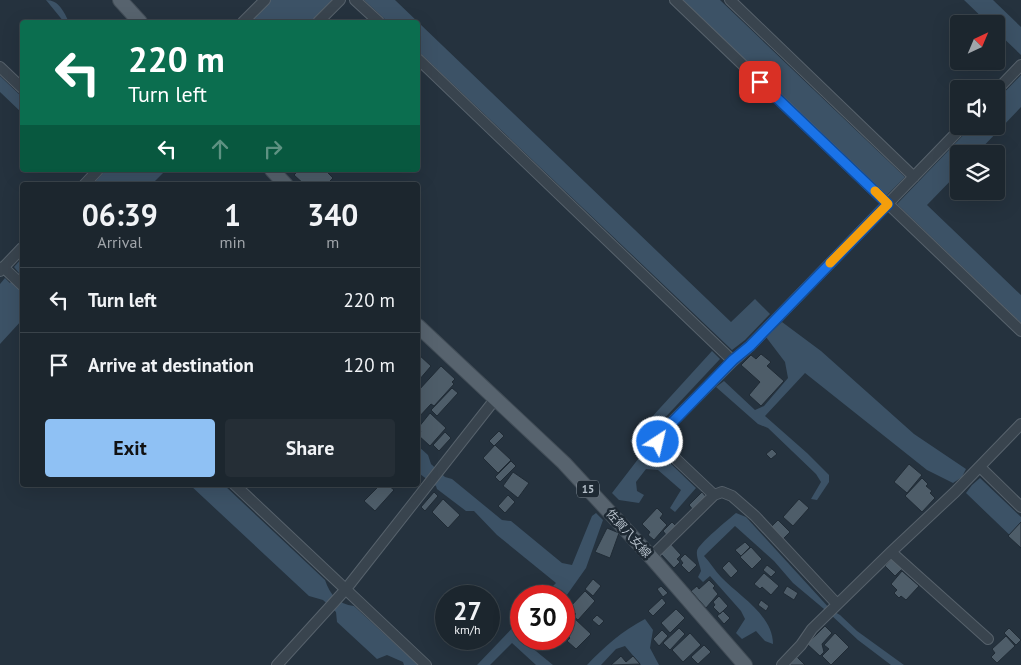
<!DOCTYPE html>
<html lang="en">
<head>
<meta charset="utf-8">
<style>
	body { margin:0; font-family:"PT Sans","Noto Sans JP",sans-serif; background:#252e36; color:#f1f3f6; height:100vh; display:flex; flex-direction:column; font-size:19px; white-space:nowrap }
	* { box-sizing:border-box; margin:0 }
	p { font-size:16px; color:#a0a5aa }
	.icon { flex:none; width:28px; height:28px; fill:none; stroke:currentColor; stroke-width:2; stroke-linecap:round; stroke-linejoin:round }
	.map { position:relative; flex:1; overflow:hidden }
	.panel { position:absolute; left:20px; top:182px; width:400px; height:305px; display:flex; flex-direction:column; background:#1c262e; border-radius:5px; box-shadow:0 5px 20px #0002,0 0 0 1px #3a434a }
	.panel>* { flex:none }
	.banner { position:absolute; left:20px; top:20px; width:400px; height:152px; border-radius:5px; box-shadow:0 5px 20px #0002,0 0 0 1px #3a434a; background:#0b6e4f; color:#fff; overflow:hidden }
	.needle { width:32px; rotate:44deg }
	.controls { position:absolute; left:950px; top:15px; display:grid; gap:10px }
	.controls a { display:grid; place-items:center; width:55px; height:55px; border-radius:5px; background:#1c262e; box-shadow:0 5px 20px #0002,0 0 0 1px #3a434a; font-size:25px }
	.speed { position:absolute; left:435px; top:585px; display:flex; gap:10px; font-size:25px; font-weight:700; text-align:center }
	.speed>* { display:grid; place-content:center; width:65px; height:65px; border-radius:50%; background:#1c262e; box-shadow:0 5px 20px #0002,0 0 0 1px #3a434a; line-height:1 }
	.speed small { font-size:12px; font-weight:400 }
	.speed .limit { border:8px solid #d22; background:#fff; color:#111 }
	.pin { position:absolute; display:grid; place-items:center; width:42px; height:42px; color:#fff; margin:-21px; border-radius:10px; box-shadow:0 2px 8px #0006 }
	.me { position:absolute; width:55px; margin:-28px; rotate:35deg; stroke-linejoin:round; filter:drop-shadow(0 0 4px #0008) }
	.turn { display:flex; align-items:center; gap:18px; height:105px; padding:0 25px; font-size:22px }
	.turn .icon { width:65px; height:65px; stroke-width:2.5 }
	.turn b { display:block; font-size:35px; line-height:42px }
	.lanes { display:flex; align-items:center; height:48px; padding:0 25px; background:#0003; justify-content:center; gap:25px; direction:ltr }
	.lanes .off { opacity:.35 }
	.eta { display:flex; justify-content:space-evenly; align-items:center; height:85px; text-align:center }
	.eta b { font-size:30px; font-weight:700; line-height:35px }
	.action { display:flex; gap:10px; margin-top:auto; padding:10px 25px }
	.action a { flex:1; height:58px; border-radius:5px; background:#8fc1f4; color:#111; font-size:20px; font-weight:700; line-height:58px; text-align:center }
	.action a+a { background:#252e36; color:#f1f3f6 }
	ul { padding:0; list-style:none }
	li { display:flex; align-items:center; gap:15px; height:65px; padding:0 25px; border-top:1px solid #3a434a }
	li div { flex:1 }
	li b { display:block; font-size:19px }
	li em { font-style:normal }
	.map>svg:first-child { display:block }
	.water { fill:#3c5266 }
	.building { fill:#4e5d69; stroke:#202b35 }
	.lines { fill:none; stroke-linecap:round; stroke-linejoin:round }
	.minor-casing { stroke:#57626c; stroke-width:12 }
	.major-casing { stroke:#424d57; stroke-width:16 }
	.minor { stroke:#39444e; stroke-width:10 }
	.major { stroke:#57636e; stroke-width:14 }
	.route-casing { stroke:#114b97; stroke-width:12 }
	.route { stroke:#1a73e8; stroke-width:9 }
	.slow { stroke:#f59e0b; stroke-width:9 }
	.labels { text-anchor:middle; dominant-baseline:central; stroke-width:5; stroke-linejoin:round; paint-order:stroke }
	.shield { fill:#1e2933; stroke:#88929c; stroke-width:1 }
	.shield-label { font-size:11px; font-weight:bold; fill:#b5bfc9 }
	.street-label { font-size:12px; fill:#b5bfc9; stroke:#1e2933 }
</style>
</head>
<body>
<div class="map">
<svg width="1021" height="665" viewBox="0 0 1021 665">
	<rect width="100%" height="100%" fill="#25323e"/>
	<path class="water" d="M46,0C59,0 64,12 69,22H64Z
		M271,0H332L310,22H249Z
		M364,0H395L731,322L755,299L770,314L745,340L732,350L418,51V22H388Z
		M683,0H720L905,177L887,195Z
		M964,0H993L1021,27V55L996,31V24H989Z
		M1021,75V107L976,154H959V172L927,205L1021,295V323L897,204L972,126H996V101Z
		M0,76L22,97V113L0,92Z
		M106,170H166L151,185H92Z
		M22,258V320L0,344V284L5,278L10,283L19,273L14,267Z
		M782,322L821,351L914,434L966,469L962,477L953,483L927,470L805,373L765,416L807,453L829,475V482L817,500L811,499L821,482L816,474L768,428L758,424L716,387L724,381L755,410L764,406L788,378L785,362L766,337Z
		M712,351L720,359L645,439L696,488L675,512L670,508L681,490L658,470L646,469L636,482L637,491L644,495L639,503L619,500L612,493L642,454L630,441Z
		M418,446L428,455L431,464L445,477L452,479L502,520L511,521L562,563L572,565L592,516L596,513L603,520L586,568L564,599V596H543L556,583L497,535L474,511H466L437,489L436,486L420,474H418Z
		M980,478L1021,517V546L966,493L972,485Z
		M190,485H224L325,580C330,595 338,604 354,606L418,665H404L403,662L387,655L377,659L337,622L336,612L323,600L309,596Z
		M736,513L746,517L831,610L840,615L857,631L904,665H891L858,640L830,614L793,583L774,561L735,526L704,556C710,562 715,571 721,577C739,596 773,615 773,644L765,641L756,631L742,639L736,633L745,619L741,611L710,576L703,582L698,577L701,571C700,565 696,557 697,551C698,544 729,519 736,513Z
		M521,619V639H533L531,647L553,665H536L512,643L490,665H477Z
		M645,619L653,630L650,648L659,665H641L625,646L616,649L601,665H587C604,647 622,631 645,619Z"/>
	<path class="building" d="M299,170H325L333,178L326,185H305L294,175Z
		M418,354L431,366L419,380L418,378Z
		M761,354L771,362L767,366L784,381L761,406L749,395L760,382L741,365L751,355L756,359Z
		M441,366L455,379L452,382L454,384L434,406L431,404L418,418V391Z
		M452,388L458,393L437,416L431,410Z
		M430,413L446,428L430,446L418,435L421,432L418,428Z
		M499,431L504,436L494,446L489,441Z
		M445,432L451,438L439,451L433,445Z
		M495,445L511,460L498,473L483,458Z
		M772,449L777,454L771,459L766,454Z
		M511,461L516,466L500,482L495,477Z
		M909,464L922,475L907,493L894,482Z
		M513,472L529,483L518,498L503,486Z
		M922,478L928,484L926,486L932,491L930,493L935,498L922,512L905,496Z
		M380,485H388L394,490L375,511L364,501Z
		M434,492L438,496L425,511L421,507Z
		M702,492L707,498L694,511L689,505Z
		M508,495L515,502L505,513L498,506Z
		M443,499L460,515L448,528L432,512Z
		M799,499L809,508L793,526L783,517Z
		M657,508L663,514L660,518L667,525L654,540L648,535L650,532L642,524Z
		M778,520L790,532L783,539L771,527Z
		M672,522L677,527L667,536L663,531Z
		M1021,522V548L1008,536Z
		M607,528L619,533L610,558L595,552Z
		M745,542L750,547L741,556L735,550Z
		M670,543L681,555L677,559L680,562L674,568L660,553Z
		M751,547L762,559L752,569L740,557Z
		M685,554L697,565L689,573L681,565L683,563L680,559Z
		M892,558L903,568L895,576L885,566Z
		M729,561L738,571L731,578L722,568Z
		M767,565L776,572L771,577L763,570Z
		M902,571L919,586L906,600L901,596L899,598L894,593L897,590L891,584Z
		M764,573L779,586L771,595L762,587L760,589L754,584Z
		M593,579L601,586L593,596L585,589Z
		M709,580L715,586L713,588L718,594L706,608L691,591L697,586L699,589Z
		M661,586L668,593L663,597L657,589Z
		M787,586L798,593L794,600L783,593Z
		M585,591L595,601L578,620L573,616L576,614L569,608Z
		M719,596L728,606L720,614L713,607L715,605L713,602Z
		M662,598L666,603L653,616L648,611Z
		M761,600L769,606L766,611L758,605Z
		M568,604L570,606L569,608L575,613L564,626V608Z
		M676,609L685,618L670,633L661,623Z
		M723,611L730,618L724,624L717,616Z
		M597,615L604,621L599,626L592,620Z
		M573,617L591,634L576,649L567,641L570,638L564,633V626Z
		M825,626L832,633L822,644L824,652L820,656L807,644Z
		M679,628L685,634L670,650L663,643Z
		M1009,628L1021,640L1016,645L1004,633Z
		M662,630L668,636L659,646L653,639Z
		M690,633L701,645L683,662L672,650Z
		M835,633L849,647L831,665L822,656L829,649L824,645Z
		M1006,636L1015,646L997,663L991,657L995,653L992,649Z
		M704,645L711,652L698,664L691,657Z
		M621,656L626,662L633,656L640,664L611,665Z
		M797,657L805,665H789Z"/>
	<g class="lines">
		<defs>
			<path id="minor" d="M355,0L379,22
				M675,0L1021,331
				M730,0L914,177
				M243,22L265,0
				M318,22L340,0
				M418,59L733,361
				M0,67L22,88
				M996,91L1021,65
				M84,185L98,170
				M3,267L22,285
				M0,271L22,248
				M980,467L1021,507
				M235,485L426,665
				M891,552L988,639
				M651,557L714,495
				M837,604L755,516L732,496L722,492L714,495L658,442L657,437L733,361L750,346L963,126
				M277,665L346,589L496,398
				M782,665L801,645L812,629L891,552L955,492L1021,424"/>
			<path id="major" d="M120,0L140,22
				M272,170L286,185
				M418,326L564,463L651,557L745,665"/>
		</defs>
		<use href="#minor" class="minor-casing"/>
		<use href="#major" class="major-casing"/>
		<use href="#minor" class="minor"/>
		<use href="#major" class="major"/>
	</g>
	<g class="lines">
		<defs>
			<path id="route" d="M658,442V437L733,360L750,346L888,204L760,82"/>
		</defs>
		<use href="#route" class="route-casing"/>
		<use href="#route" class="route"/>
		<path class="slow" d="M830,263L888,204L875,191"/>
	</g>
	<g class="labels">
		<rect class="shield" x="577" y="480.5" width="22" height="17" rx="4"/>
		<g class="shield-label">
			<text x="588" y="489">15</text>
		</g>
		<g class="street-label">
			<text transform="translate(629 533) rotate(48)">佐賀八女線</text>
		</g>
	</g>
</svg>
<div class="controls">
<a><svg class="needle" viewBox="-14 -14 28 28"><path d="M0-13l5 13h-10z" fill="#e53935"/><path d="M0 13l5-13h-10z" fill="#a0a5aa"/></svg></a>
<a><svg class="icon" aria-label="sound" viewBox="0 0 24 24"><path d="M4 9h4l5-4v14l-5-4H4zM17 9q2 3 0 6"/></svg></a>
<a><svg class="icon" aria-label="layers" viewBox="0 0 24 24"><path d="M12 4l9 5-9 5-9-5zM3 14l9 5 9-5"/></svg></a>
</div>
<div class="speed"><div>27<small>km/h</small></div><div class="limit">30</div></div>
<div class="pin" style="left:760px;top:82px;background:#d93025"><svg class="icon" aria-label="arrive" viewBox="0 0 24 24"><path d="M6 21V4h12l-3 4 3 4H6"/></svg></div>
<svg class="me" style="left:658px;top:442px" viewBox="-20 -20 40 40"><circle r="17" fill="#1a73e8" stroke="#fff" stroke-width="3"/><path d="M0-11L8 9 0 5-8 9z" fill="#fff"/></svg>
<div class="banner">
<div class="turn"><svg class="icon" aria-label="left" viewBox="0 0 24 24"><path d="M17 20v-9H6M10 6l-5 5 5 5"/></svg><div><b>220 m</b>Turn left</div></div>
<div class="lanes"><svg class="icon" aria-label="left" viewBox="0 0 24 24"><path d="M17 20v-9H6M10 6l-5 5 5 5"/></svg><svg class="icon off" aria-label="ahead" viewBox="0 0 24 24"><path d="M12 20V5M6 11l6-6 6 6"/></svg><svg class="icon off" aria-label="right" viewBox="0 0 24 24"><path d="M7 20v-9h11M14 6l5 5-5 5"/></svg></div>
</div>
<section class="panel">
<div class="eta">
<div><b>06:39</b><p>Arrival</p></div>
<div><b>1</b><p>min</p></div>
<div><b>340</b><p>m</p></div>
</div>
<ul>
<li><svg class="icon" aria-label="left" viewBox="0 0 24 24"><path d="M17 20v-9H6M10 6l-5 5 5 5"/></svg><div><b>Turn left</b></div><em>220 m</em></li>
<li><svg class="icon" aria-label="arrive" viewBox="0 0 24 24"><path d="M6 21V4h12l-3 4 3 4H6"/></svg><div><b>Arrive at destination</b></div><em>120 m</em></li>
</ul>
<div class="action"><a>Exit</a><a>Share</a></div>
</section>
</div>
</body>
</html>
